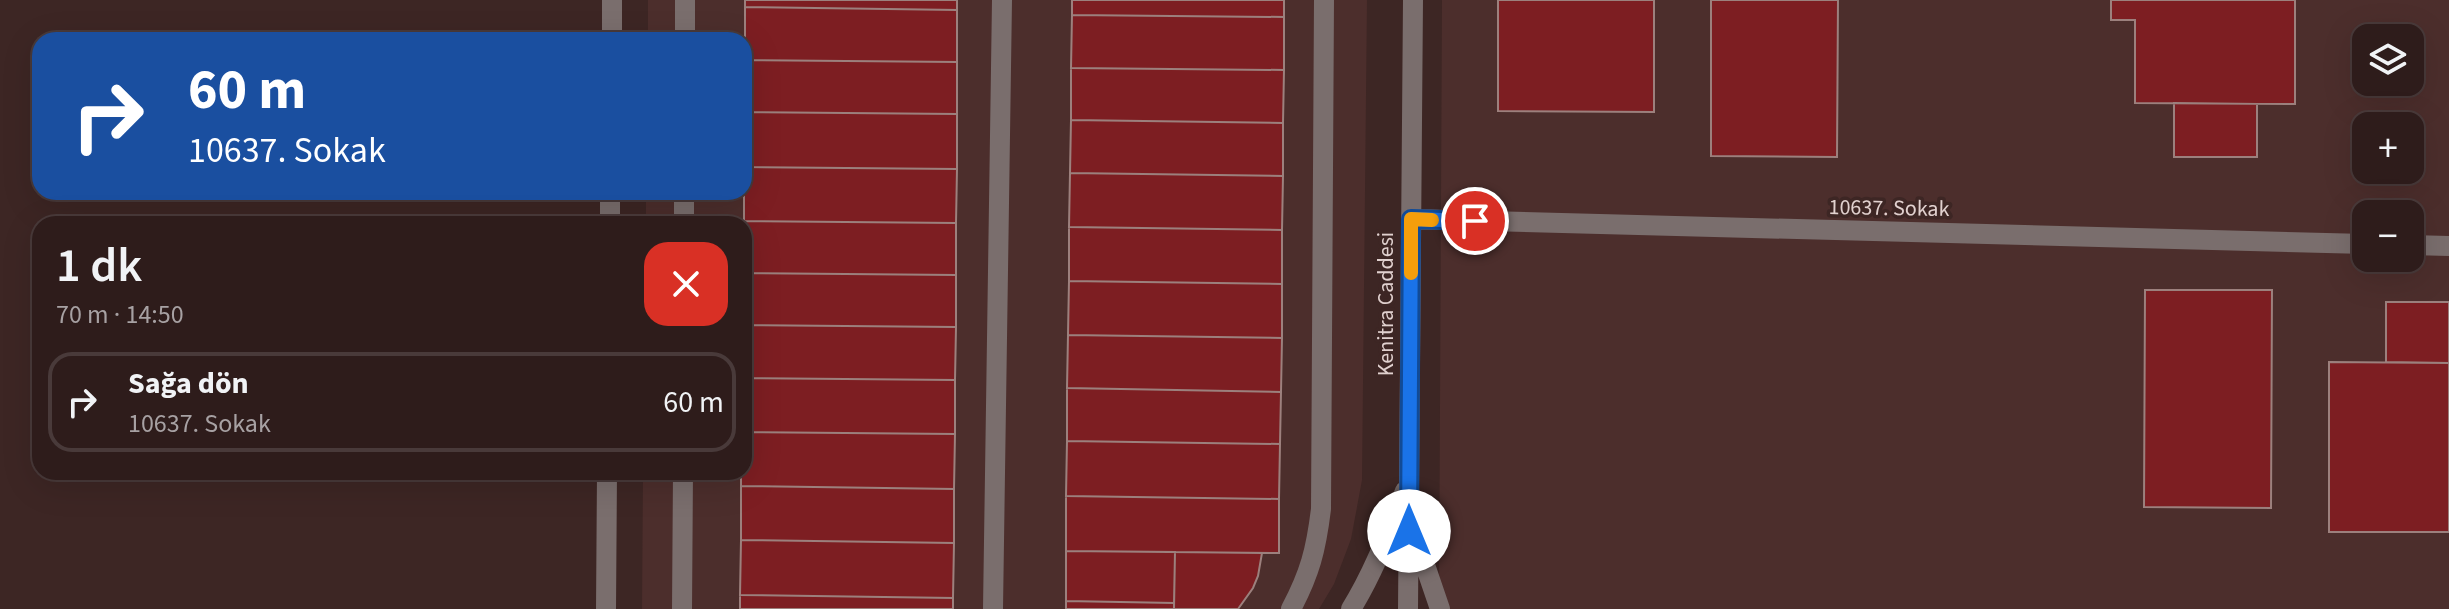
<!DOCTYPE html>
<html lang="tr">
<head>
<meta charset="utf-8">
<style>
	body { margin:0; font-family:"Source Sans 3",sans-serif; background:#362524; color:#f1f3f6; height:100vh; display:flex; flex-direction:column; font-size:30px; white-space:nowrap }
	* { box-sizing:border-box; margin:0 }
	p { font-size:26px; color:#a7a1a3 }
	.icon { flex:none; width:44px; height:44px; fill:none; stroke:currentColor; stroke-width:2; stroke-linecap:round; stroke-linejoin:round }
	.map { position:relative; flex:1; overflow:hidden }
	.drawer { position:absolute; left:32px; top:216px; width:720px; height:264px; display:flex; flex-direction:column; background:#2e1c1b; border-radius:24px; box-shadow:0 8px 32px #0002,0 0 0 2px #493a3a }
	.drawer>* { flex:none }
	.hud { position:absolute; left:32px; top:32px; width:720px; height:168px; border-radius:24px; box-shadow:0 8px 32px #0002,0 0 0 2px #493a3a; background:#1a4fa0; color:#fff; overflow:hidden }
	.fabs { position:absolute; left:2352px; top:24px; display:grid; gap:16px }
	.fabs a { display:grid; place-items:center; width:72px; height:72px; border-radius:16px; background:#2e1c1b; box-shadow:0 8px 32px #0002,0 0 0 2px #493a3a; font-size:40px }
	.pin { position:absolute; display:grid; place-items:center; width:68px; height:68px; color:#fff; margin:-34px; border:4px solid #fff; border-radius:50%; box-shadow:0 2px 8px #0007 }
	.me { position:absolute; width:88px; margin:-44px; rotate:0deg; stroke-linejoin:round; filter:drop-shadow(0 0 6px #0008) }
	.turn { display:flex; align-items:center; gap:28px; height:168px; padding:0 24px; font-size:36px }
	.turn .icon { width:104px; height:104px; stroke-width:2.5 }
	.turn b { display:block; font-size:56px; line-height:68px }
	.round { display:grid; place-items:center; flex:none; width:84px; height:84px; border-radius:24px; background:#362524 }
	.summary { display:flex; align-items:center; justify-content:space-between; height:136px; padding:0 24px }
	h1 { font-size:48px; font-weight:600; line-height:60px }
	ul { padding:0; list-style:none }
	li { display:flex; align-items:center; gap:24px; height:100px; margin:0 16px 12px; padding:0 8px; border:4px solid #493a3a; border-radius:24px }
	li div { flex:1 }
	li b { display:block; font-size:30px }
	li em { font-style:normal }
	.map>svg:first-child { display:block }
	.built { fill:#4c2e2c; fill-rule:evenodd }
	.building { fill:#7d1e22; stroke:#9c807d; stroke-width:2 }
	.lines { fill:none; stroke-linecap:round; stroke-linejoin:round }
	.minor { stroke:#7a6e6d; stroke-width:20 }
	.route-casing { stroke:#114b97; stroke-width:20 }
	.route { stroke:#1a73e8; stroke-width:14 }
	.slow { stroke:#f59e0b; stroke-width:14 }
	.labels { text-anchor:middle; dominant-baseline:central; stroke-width:7; stroke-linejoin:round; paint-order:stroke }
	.street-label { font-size:22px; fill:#e1d1cf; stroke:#3d2624 }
</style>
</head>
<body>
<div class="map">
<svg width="2449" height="609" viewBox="0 0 2449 609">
	<rect width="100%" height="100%" fill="#3d2624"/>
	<path class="built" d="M648,0H1367L1362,480L1351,539L1334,584L1319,609H642L643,472H744V224H646V192H744V40H648Z
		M1442,0H2449V609H1439ZM2366,38H2410V82H2366ZM2366,126H2410V170H2366ZM2366,214H2410V258H2366Z"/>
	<path class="building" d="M745,0H957V10L745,7Z
		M1072,0H1284V17L1072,15Z
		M1498,0H1654V112L1498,111Z
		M1711,0H1838L1837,157L1711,156Z
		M2111,0H2295V104L2135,103V20H2111Z
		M745,7L957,10V62L745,60Z
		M1072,15L1284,17V70L1071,68Z
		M745,60L957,62V114L745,112Z
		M1071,68L1284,70L1283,123L1071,120Z
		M2174,103L2257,104V157H2174Z
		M745,112L957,114V169L744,167Z
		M1071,120L1283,123V176L1070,173Z
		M744,167L957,169L956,223L744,221Z
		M1070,173L1283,176L1282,230L1069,227Z
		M744,221L956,223V275L744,273Z
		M1069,227L1282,230V284L1069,281Z
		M744,273L956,275V327L744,325Z
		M1069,281L1282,284V338L1068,335Z
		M2145,290H2272L2271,508L2144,507Z
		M2386,302H2449V363L2386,362Z
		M744,325L956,327L955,380L744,378Z
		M1068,335L1282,338L1281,392L1067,388Z
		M2329,362L2449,363V532H2329Z
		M744,378L955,380V434L744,432Z
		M1067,388L1281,392L1280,444L1067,441Z
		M744,432L955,434L954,489L741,486V472H744Z
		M1067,441L1280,444L1279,499L1066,496Z
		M741,486L954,489V543L741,540Z
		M1066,496L1279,499V553L1066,551Z
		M741,540L954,543L953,598L740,595Z
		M1066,551L1175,552L1174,603L1066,601Z
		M1175,552L1262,553L1258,576L1253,588L1238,609H1174Z
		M740,595L953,598V609H740Z
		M1066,601L1174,603V609H1066Z"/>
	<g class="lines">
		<path class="minor" d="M612,40V0
			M685,40V0
			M1411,219L2366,244
			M610,224V192
			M684,224V192
			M2410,245L2449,246
			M1418,528L1424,562L1440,609
			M606,609L607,472
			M682,609L683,472
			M993,609L1002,0
			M1291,609C1310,573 1316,550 1321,509L1324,0
			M1351,609C1374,572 1389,531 1405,491
			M1408,609L1413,0"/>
	</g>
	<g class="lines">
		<defs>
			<path id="route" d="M1409,531L1411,219L1475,221"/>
		</defs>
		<use href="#route" class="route-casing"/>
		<use href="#route" class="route"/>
		<path class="slow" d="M1411,273V219L1432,220"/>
	</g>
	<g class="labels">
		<g class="street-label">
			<text transform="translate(1889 208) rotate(1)">10637. Sokak</text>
			<text transform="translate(1386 304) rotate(-90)">Kenitra Caddesi</text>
		</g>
	</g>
</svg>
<div class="fabs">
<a><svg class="icon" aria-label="layers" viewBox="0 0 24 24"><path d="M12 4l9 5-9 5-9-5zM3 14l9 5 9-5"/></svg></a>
<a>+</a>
<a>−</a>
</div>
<div class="pin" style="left:1475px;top:221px;background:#d93025"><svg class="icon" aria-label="arrive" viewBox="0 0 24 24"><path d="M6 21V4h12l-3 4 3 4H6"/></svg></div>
<svg class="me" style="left:1409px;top:531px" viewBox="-20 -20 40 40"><circle r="19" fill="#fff"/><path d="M0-13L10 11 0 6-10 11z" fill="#1a73e8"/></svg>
<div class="hud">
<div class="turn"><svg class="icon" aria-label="right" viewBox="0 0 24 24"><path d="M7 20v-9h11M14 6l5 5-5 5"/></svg><div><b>60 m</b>10637. Sokak</div></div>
</div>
<section class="drawer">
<div class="summary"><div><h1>1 dk</h1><p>70 m · 14:50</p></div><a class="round" style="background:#d93025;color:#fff"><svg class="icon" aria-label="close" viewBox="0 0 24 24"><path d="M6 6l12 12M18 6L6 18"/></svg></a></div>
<ul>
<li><svg class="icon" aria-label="right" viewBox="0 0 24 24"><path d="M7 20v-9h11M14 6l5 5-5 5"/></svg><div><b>Sağa dön</b><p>10637. Sokak</p></div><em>60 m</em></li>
</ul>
</section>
</div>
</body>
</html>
